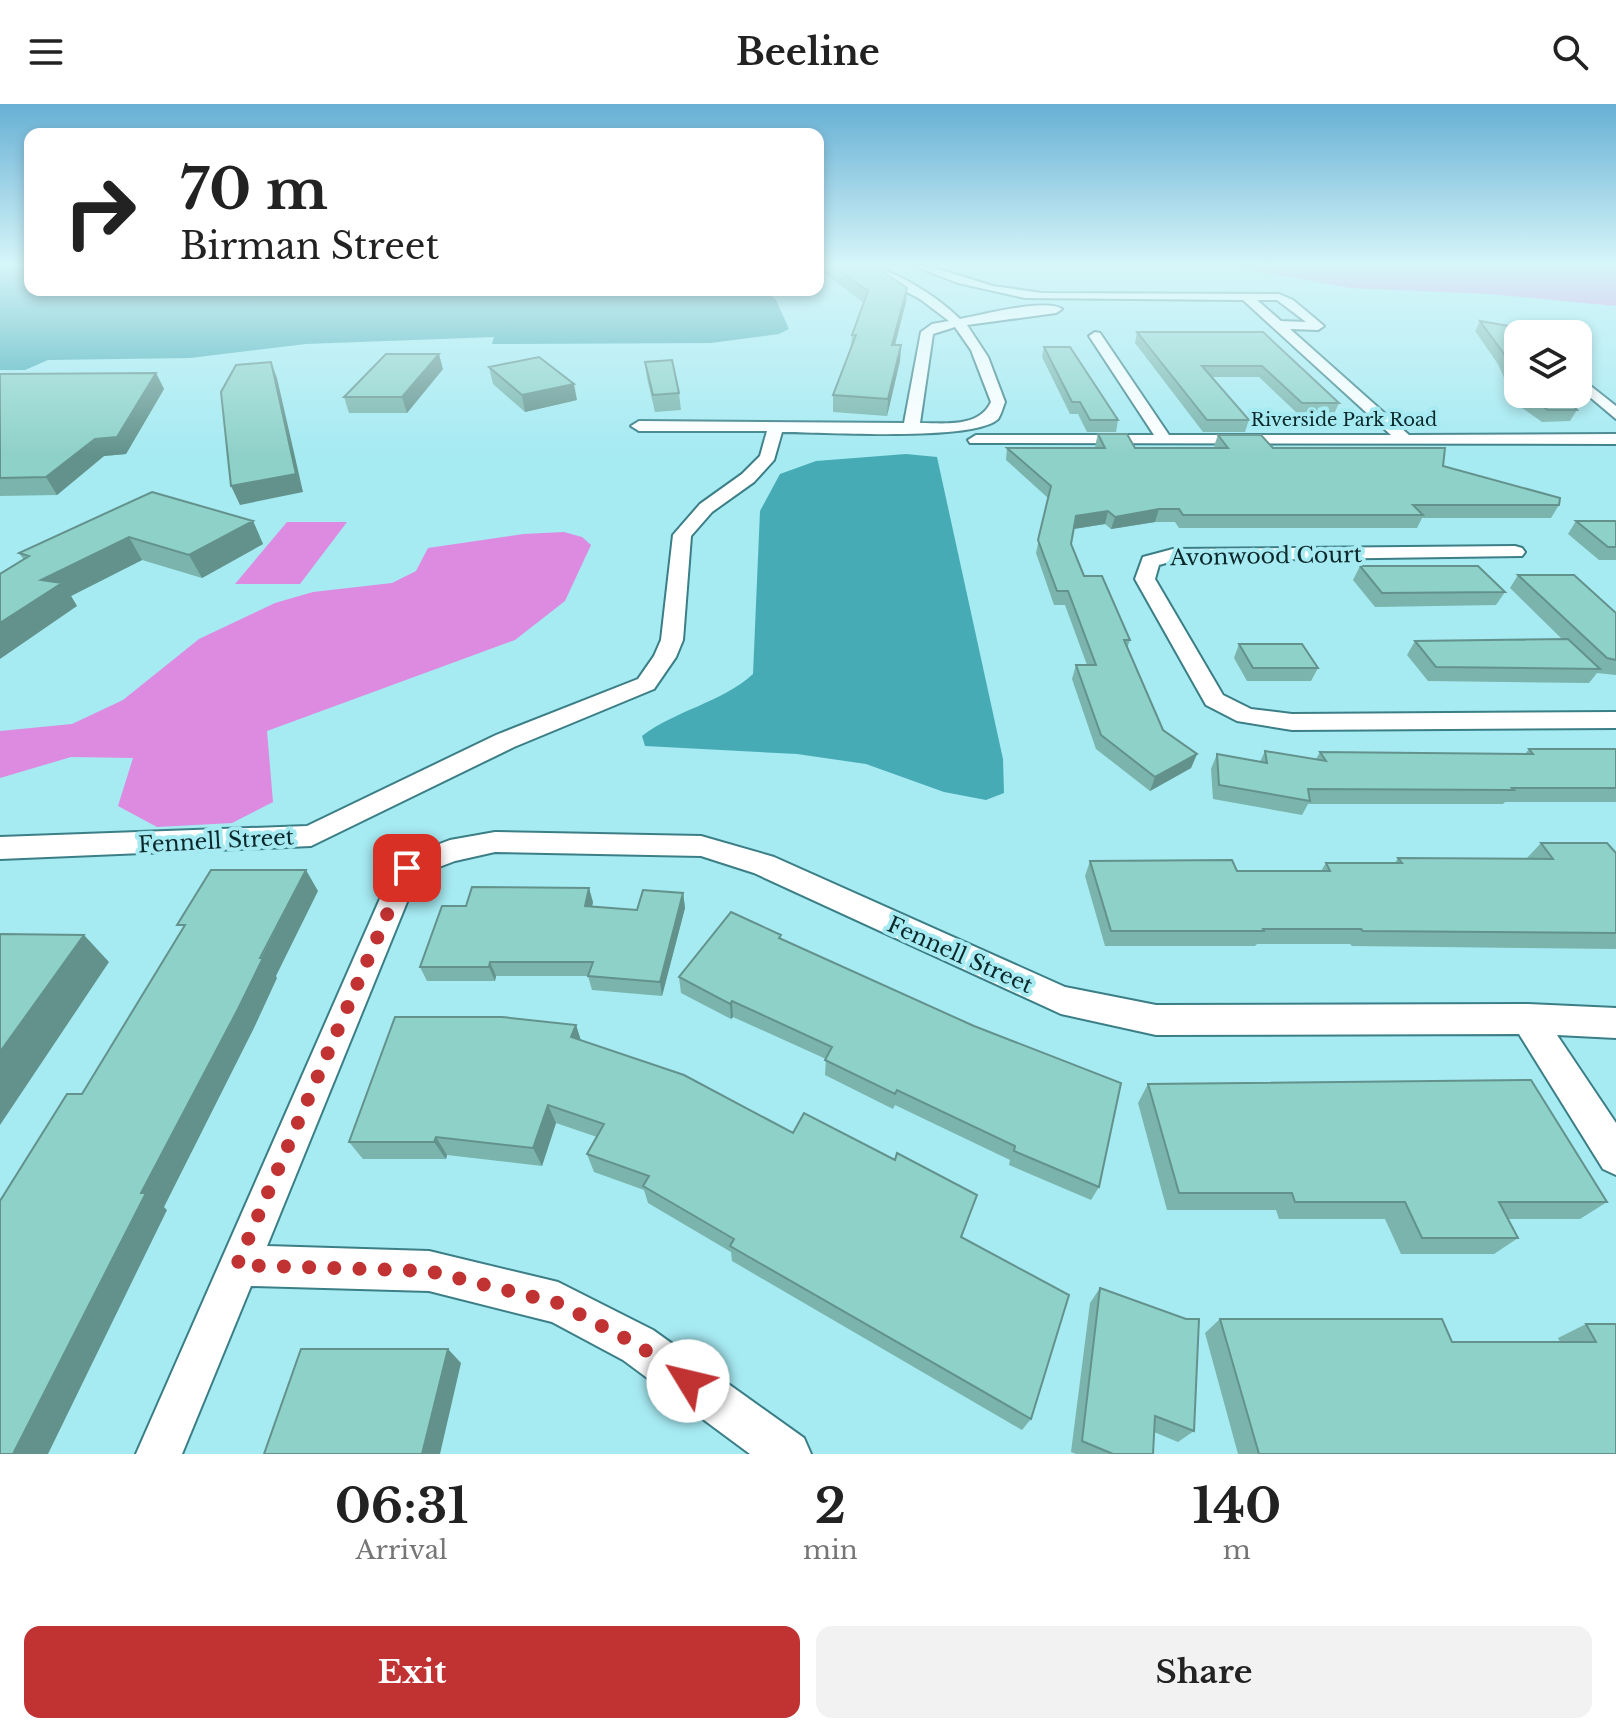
<!DOCTYPE html>
<html lang="en">
<head>
<meta charset="utf-8">
<style>
	body { margin:0; font-family:"Libre Baskerville",serif; background:#f2f2f2; color:#222; height:100vh; display:flex; flex-direction:column; font-size:30px; white-space:nowrap }
	* { box-sizing:border-box; margin:0 }
	p { font-size:26px; color:#767676 }
	.icon { flex:none; width:44px; height:44px; fill:none; stroke:currentColor; stroke-width:2; stroke-linecap:round; stroke-linejoin:round }
	.map { position:relative; height:1350px; overflow:hidden }
	.panel { display:flex; flex-direction:column; background:#fff; flex:1 }
	.panel>* { flex:none }
	.guide { position:absolute; left:24px; top:24px; width:800px; height:168px; border-radius:16px; box-shadow:0 4px 12px #0003; background:#fff; color:#222; overflow:hidden }
	.tools { position:absolute; left:1504px; top:216px; display:grid; gap:16px }
	.tools a { display:grid; place-items:center; width:88px; height:88px; border-radius:16px; background:#fff; box-shadow:0 4px 12px #0003; font-size:40px }
	.pin { position:absolute; display:grid; place-items:center; width:68px; height:68px; color:#fff; margin:-34px; border-radius:16px; box-shadow:0 4px 12px #0006 }
	.me { position:absolute; width:88px; margin:-44px; rotate:306deg; stroke-linejoin:round; filter:drop-shadow(0 0 6px #0008) }
	.turn { display:flex; align-items:center; gap:28px; height:168px; padding:0 24px; font-size:36px }
	.turn .icon { width:104px; height:104px; stroke-width:2.5 }
	.turn b { display:block; font-size:56px; line-height:68px }
	.eta { display:flex; justify-content:space-evenly; align-items:center; height:136px; text-align:center }
	.eta b { font-size:48px; font-weight:700; line-height:56px }
	.button { display:flex; gap:16px; margin-top:auto; padding:16px 24px }
	.button a { flex:1; height:92px; border-radius:16px; background:#c13233; color:#fff; font-size:32px; font-weight:700; line-height:92px; text-align:center }
	.button a+a { background:#f2f2f2; color:#222 }
	header { display:flex; justify-content:space-between; align-items:center; height:104px; padding:0 24px; background:#fff; font-size:36px; font-weight:700 }
	.map>svg:first-child { display:block }
	.green { fill:#dc8be0 }
	.water { fill:#47abb6 }
	.lines { fill:none; stroke-linecap:round; stroke-linejoin:round }
	.street-casing { stroke:#3b7e86; stroke-width:4 }
	.street { fill:#fff; fill-rule:evenodd }
	.wall { fill:#7ab4ac }
	.shaded-wall { fill:#63928c }
	.building { fill:#8ed1c8; stroke:#63928c; stroke-width:2 }
	.route { stroke:#c13233; stroke-width:14; stroke-dasharray:0 25.2 }
	.labels { text-anchor:middle; dominant-baseline:central; stroke-width:8; stroke-linejoin:round; paint-order:stroke }
	.far-street-label { font-size:18px; fill:#0b282b; stroke:#a6eaf2 }
	.street-label { font-size:22px; fill:#0b282b; stroke:#a6eaf2 }
</style>
</head>
<body>
<header><svg class="icon" aria-label="menu" viewBox="0 0 24 24"><path d="M4 6h16M4 12h16M4 18h16"/></svg>Beeline<svg class="icon" aria-label="search" viewBox="0 0 24 24"><circle cx="10" cy="10" r="6"/><path d="M15 15l6 6"/></svg></header>
<div class="map">
<svg width="1616" height="1350" viewBox="0 0 1616 1350">
	<rect width="100%" height="100%" fill="#a6eaf2"/>
	<path class="green" d="M1155,161H1616V202L1490,190L1350,184L1250,166Z
		M287,418H347L300,480H235Z
		M564,428L582,433L591,441L565,497L515,536L267,627L273,698L232,719L157,723L118,702L133,654L71,653L0,674V627L72,620L123,596L199,535L275,499L313,488L392,479L416,467L428,444L524,430Z"/>
	<path class="water" d="M0,161H30V186H764L776,196L789,225L779,230L711,239L492,240L494,233L306,240L190,254L48,256L25,266H0Z
		M906,350L937,353L1003,655L1004,689L986,696L944,688L866,660L797,650L645,642L642,632C676,606 721,599 753,570L760,407L780,370L816,357Z"/>
	<g class="lines">
		<defs>
			<path id="street" d="M856,161C887,159 938,193 960,215C982,211 1045,194 1062,205L1056,209L967,221L988,253L1005,298C1003,303 1001,311 998,315C974,338 821,328 782,328L774,356L754,378L712,408L691,432L683,536L676,553L654,585L514,643L311,742L0,755V733L307,722L496,631L638,575L654,552L661,536L673,431L700,400L742,370L760,352L767,327H639L631,322L639,317L904,319L921,228L932,220L949,217L920,195ZM955,223L971,246L991,298C979,324 944,319 920,319L933,230Z
				M911,161H925L993,182L1042,189L1279,190L1293,196L1324,222L1318,226L1290,225L1409,331L1616,330V340L970,339L968,336L976,331H1154L1089,232L1095,228L1100,229L1169,331H1391L1243,196L1025,194L958,179ZM1257,196H1277L1306,218L1281,217Z
				M1578,272L1616,302V315L1578,283Z
				M1515,442L1522,444L1525,448L1522,452L1173,457L1159,461L1155,475L1223,591L1251,605L1292,610L1616,608V624L1292,626L1237,617L1206,601L1135,475L1143,453L1173,445Z
				M495,728L701,732L774,753L1065,883L1156,901L1528,900L1616,904V934L1557,931L1616,1019V1071L1603,1065L1519,930L1156,931L1061,910L754,769L701,752L495,748L455,757L418,771L267,1142L429,1147L558,1178L653,1226L804,1334L811,1350H750L623,1256L552,1218L429,1187L251,1182L182,1350H136L397,756L450,736Z"/>
		</defs>
		<use href="#street" class="street-casing"/>
		<use href="#street" class="street"/>
	</g>
	<path class="wall" d="M818,161H873L907,184L906,198L895,241H901L900,257L887,312L833,308V291L851,244L852,231L864,199L823,168Z
		M1480,217L1518,230V290H1563L1577,306L1570,317L1542,318L1515,299L1498,260L1475,227Z
		M1137,228H1263L1339,299L1334,310H1298L1259,273H1211L1249,316L1245,328H1203L1135,239Z
		M1044,243L1118,316L1116,328H1087L1078,310H1070L1042,253Z
		M645,258L679,289L681,306L655,308L647,274Z
		M489,263L577,296L525,308L493,280Z
		M443,265L407,309H349L344,293Z
		M156,269L164,285L126,350L104,352L57,391L0,392V270Z
		M1098,330L1135,344H1215L1214,342L1218,331L1273,344L1443,362L1559,401L1551,414H1422L1417,424H1179L1175,418H1155L1111,425L1105,420L1074,425L1071,440L1084,472L1130,536L1127,544L1163,626L1197,650L1191,664L1150,687L1096,645L1072,575L1076,561H1087L1065,501H1054L1036,449L1048,394L1006,356L1007,344H1096L1095,342Z
		M152,388L253,417L263,440L202,474L142,456L71,492L77,502L24,456L19,449Z
		M1576,417H1616V456H1599L1568,430Z
		M1360,462L1505,488L1496,501L1375,503L1353,476Z
		M1518,471L1616,509V571L1597,569L1589,579L1428,577L1407,551L1415,537L1562,535L1510,484Z
		M1239,540L1318,564L1311,577H1247L1234,554Z
		M1529,645H1616V698H1505L1503,700H1308L1302,711L1213,695L1211,665L1217,650L1260,658L1265,647L1316,655L1320,648L1525,650Z
		M1541,739L1616,749V845L1352,842L1350,840H1257L1255,842H1105L1085,772L1090,757L1237,767H1321L1326,759H1395L1398,754H1527Z
		M683,789L685,804L662,892L592,886L588,872H496L495,877H427L420,863L466,802L593,798L592,803L637,806Z
		M781,834L1099,1083L1091,1096L1009,1061L1010,1056L895,1001L893,1005L825,971L826,955L733,913L731,915L681,889L679,873Z
		M576,921L581,937L793,1029L895,1056L977,1091L962,1133L1031,1315L1022,1326L732,1157L731,1148L648,1099L644,1086L594,1068L587,1050L597,1033L556,1019L542,1062L447,1051L446,1055H363L349,1038Z
		M1148,980L1607,1098L1580,1115H1508L1518,1134L1494,1150H1401L1385,1115H1279L1276,1106H1167L1138,999Z
		M1100,1184L1194,1327L1178,1338L1154,1328L1153,1350H1076L1071,1348L1090,1199Z
		M1220,1215L1452,1238H1560L1558,1234L1586,1220H1616V1350H1238L1205,1229Z"/>
	<path class="shaded-wall" d="M818,161H823V168L818,169Z
		M907,184L906,198L891,256L892,241Z
		M901,241L900,257L887,312L888,295Z
		M439,250L443,265L407,309L402,293Z
		M271,258L277,274L303,388L240,401L231,382Z
		M156,269L164,285L126,350L104,352L57,391L46,373Z
		M574,280L577,296L525,308L522,291Z
		M1159,405L1155,418L1111,425L1115,413Z
		M1108,407L1105,420L1073,425L1076,412Z
		M253,417L263,440L202,474L189,451Z
		M129,433L142,456L71,492L77,502L0,555V519L41,476Z
		M1197,650L1191,664L1150,687L1155,673Z
		M306,766L318,787L276,872L277,874L254,924L164,1103L167,1106L48,1350H13L141,1089Z
		M589,784L593,798L589,816L585,802Z
		M683,789L685,804L662,892L660,878Z
		M84,831L109,858L0,1021V948Z
		M490,858L496,872L495,877L489,863Z
		M732,897L733,913L731,915L730,900Z
		M576,921L582,940L571,933Z
		M548,1001L556,1019L542,1062L533,1044Z
		M436,1033L447,1051L446,1055L434,1038Z
		M448,1245L461,1259L440,1350H422Z"/>
	<path class="building" d="M831,161H873L907,184L892,241H901L888,295L833,291L856,231H852L868,187Z
		M1480,217L1520,224L1523,230H1518V282L1504,250Z
		M1137,228H1263L1339,299H1302L1262,262H1202L1249,316H1207Z
		M1044,243H1070L1118,316H1090L1080,298H1072Z
		M386,250H439L402,293H344Z
		M539,253L574,280L522,291L489,263Z
		M672,256L679,289L653,291L645,258Z
		M271,258L296,370L231,382L221,288L236,261Z
		M156,269L117,333L95,335L46,373L0,374V270Z
		M1524,290H1563L1577,306H1548Z
		M1098,330H1127L1135,344H1228L1218,331H1261L1273,344H1445L1443,362L1560,394L1559,401H1413L1423,411H1183L1179,405H1159L1115,413L1108,407L1076,412L1071,440L1084,472H1102L1130,536H1124L1163,626L1197,650L1155,673L1101,631L1076,561H1096L1068,487H1057L1038,436L1051,382L1007,344H1105Z
		M152,388L253,417L189,451L129,433L41,476L62,479L0,519V470L29,452L19,449Z
		M1576,417H1616V443H1608Z
		M1360,462H1478L1505,488L1382,489Z
		M1518,471H1574L1616,509V556L1607,554Z
		M1568,535L1600,565L1436,563L1415,537Z
		M1239,540H1302L1318,564H1253Z
		M1529,645H1616V684H1512L1514,686L1308,685L1310,697L1219,681L1217,650L1267,659L1265,647L1326,657L1320,648L1533,650Z
		M1541,739H1607L1616,749V829L1363,827L1361,825H1263L1264,827H1111L1090,757L1232,756L1237,767H1330L1326,759H1402L1398,754L1553,755Z
		M211,766H306L260,854H263L238,905L141,1089H146L13,1350H0V1097L67,990H82L185,821H177Z
		M472,783L589,784L585,802L637,806L643,786L683,789L660,878L588,872L593,858H490L489,863H420L442,802H466Z
		M731,808L781,831L779,834L974,922L1121,979L1099,1083L1014,1047L1015,1042L897,986L895,990L825,956L832,943L732,897L730,900L679,873Z
		M0,830L84,831L0,948Z
		M395,913H502L576,921L571,933L684,971L793,1029L804,1009L895,1056L897,1049L977,1091L961,1133L1069,1191L1031,1315L730,1142L734,1135L643,1082L649,1072L587,1050L604,1020L548,1001L533,1044L436,1033L434,1038H349Z
		M1531,976L1607,1098H1499L1518,1134H1422L1405,1098H1295L1292,1089H1179L1148,980Z
		M1100,1184L1186,1215H1199L1194,1327L1155,1312L1153,1350H1113L1082,1337Z
		M1220,1215H1442L1452,1238H1596L1586,1220H1616V1350H1259Z
		M301,1245H448L422,1350H264Z"/>
	<linearGradient id="sky" x2="0" y2="1"><stop stop-color="#67b0d4"/><stop offset="0.46" stop-color="#d7f6f9"/><stop offset="1" stop-color="#d7f6f9" stop-opacity="0"/></linearGradient>
	<rect width="1616" height="350" fill="url(#sky)"/>
	<g class="lines">
		<path class="route" d="M407,764L237,1161L429,1167L558,1199L638,1241L688,1277"/>
	</g>
	<g class="labels">
		<g class="far-street-label">
			<text x="1344" y="316">Riverside Park Road</text>
		</g>
		<g class="street-label">
			<text transform="translate(1266 452) rotate(-1)">Avonwood Court</text>
			<text transform="translate(216 737) rotate(-3)">Fennell Street</text>
			<text transform="translate(960 851) rotate(24)">Fennell Street</text>
		</g>
	</g>
</svg>
<div class="tools">
<a><svg class="icon" aria-label="layers" viewBox="0 0 24 24"><path d="M12 4l9 5-9 5-9-5zM3 14l9 5 9-5"/></svg></a>
</div>
<div class="pin" style="left:407px;top:764px;background:#d93025"><svg class="icon" aria-label="arrive" viewBox="0 0 24 24"><path d="M6 21V4h12l-3 4 3 4H6"/></svg></div>
<svg class="me" style="left:688px;top:1277px" viewBox="-20 -20 40 40"><circle r="19" fill="#fff"/><path d="M0-13L10 11 0 6-10 11z" fill="#c13233"/></svg>
<div class="guide">
<div class="turn"><svg class="icon" aria-label="right" viewBox="0 0 24 24"><path d="M7 20v-9h11M14 6l5 5-5 5"/></svg><div><b>70 m</b>Birman Street</div></div>
</div>
</div>
<section class="panel">
<div class="eta">
<div><b>06:31</b><p>Arrival</p></div>
<div><b>2</b><p>min</p></div>
<div><b>140</b><p>m</p></div>
</div>
<div class="button"><a>Exit</a><a>Share</a></div>
</section>
</body>
</html>
